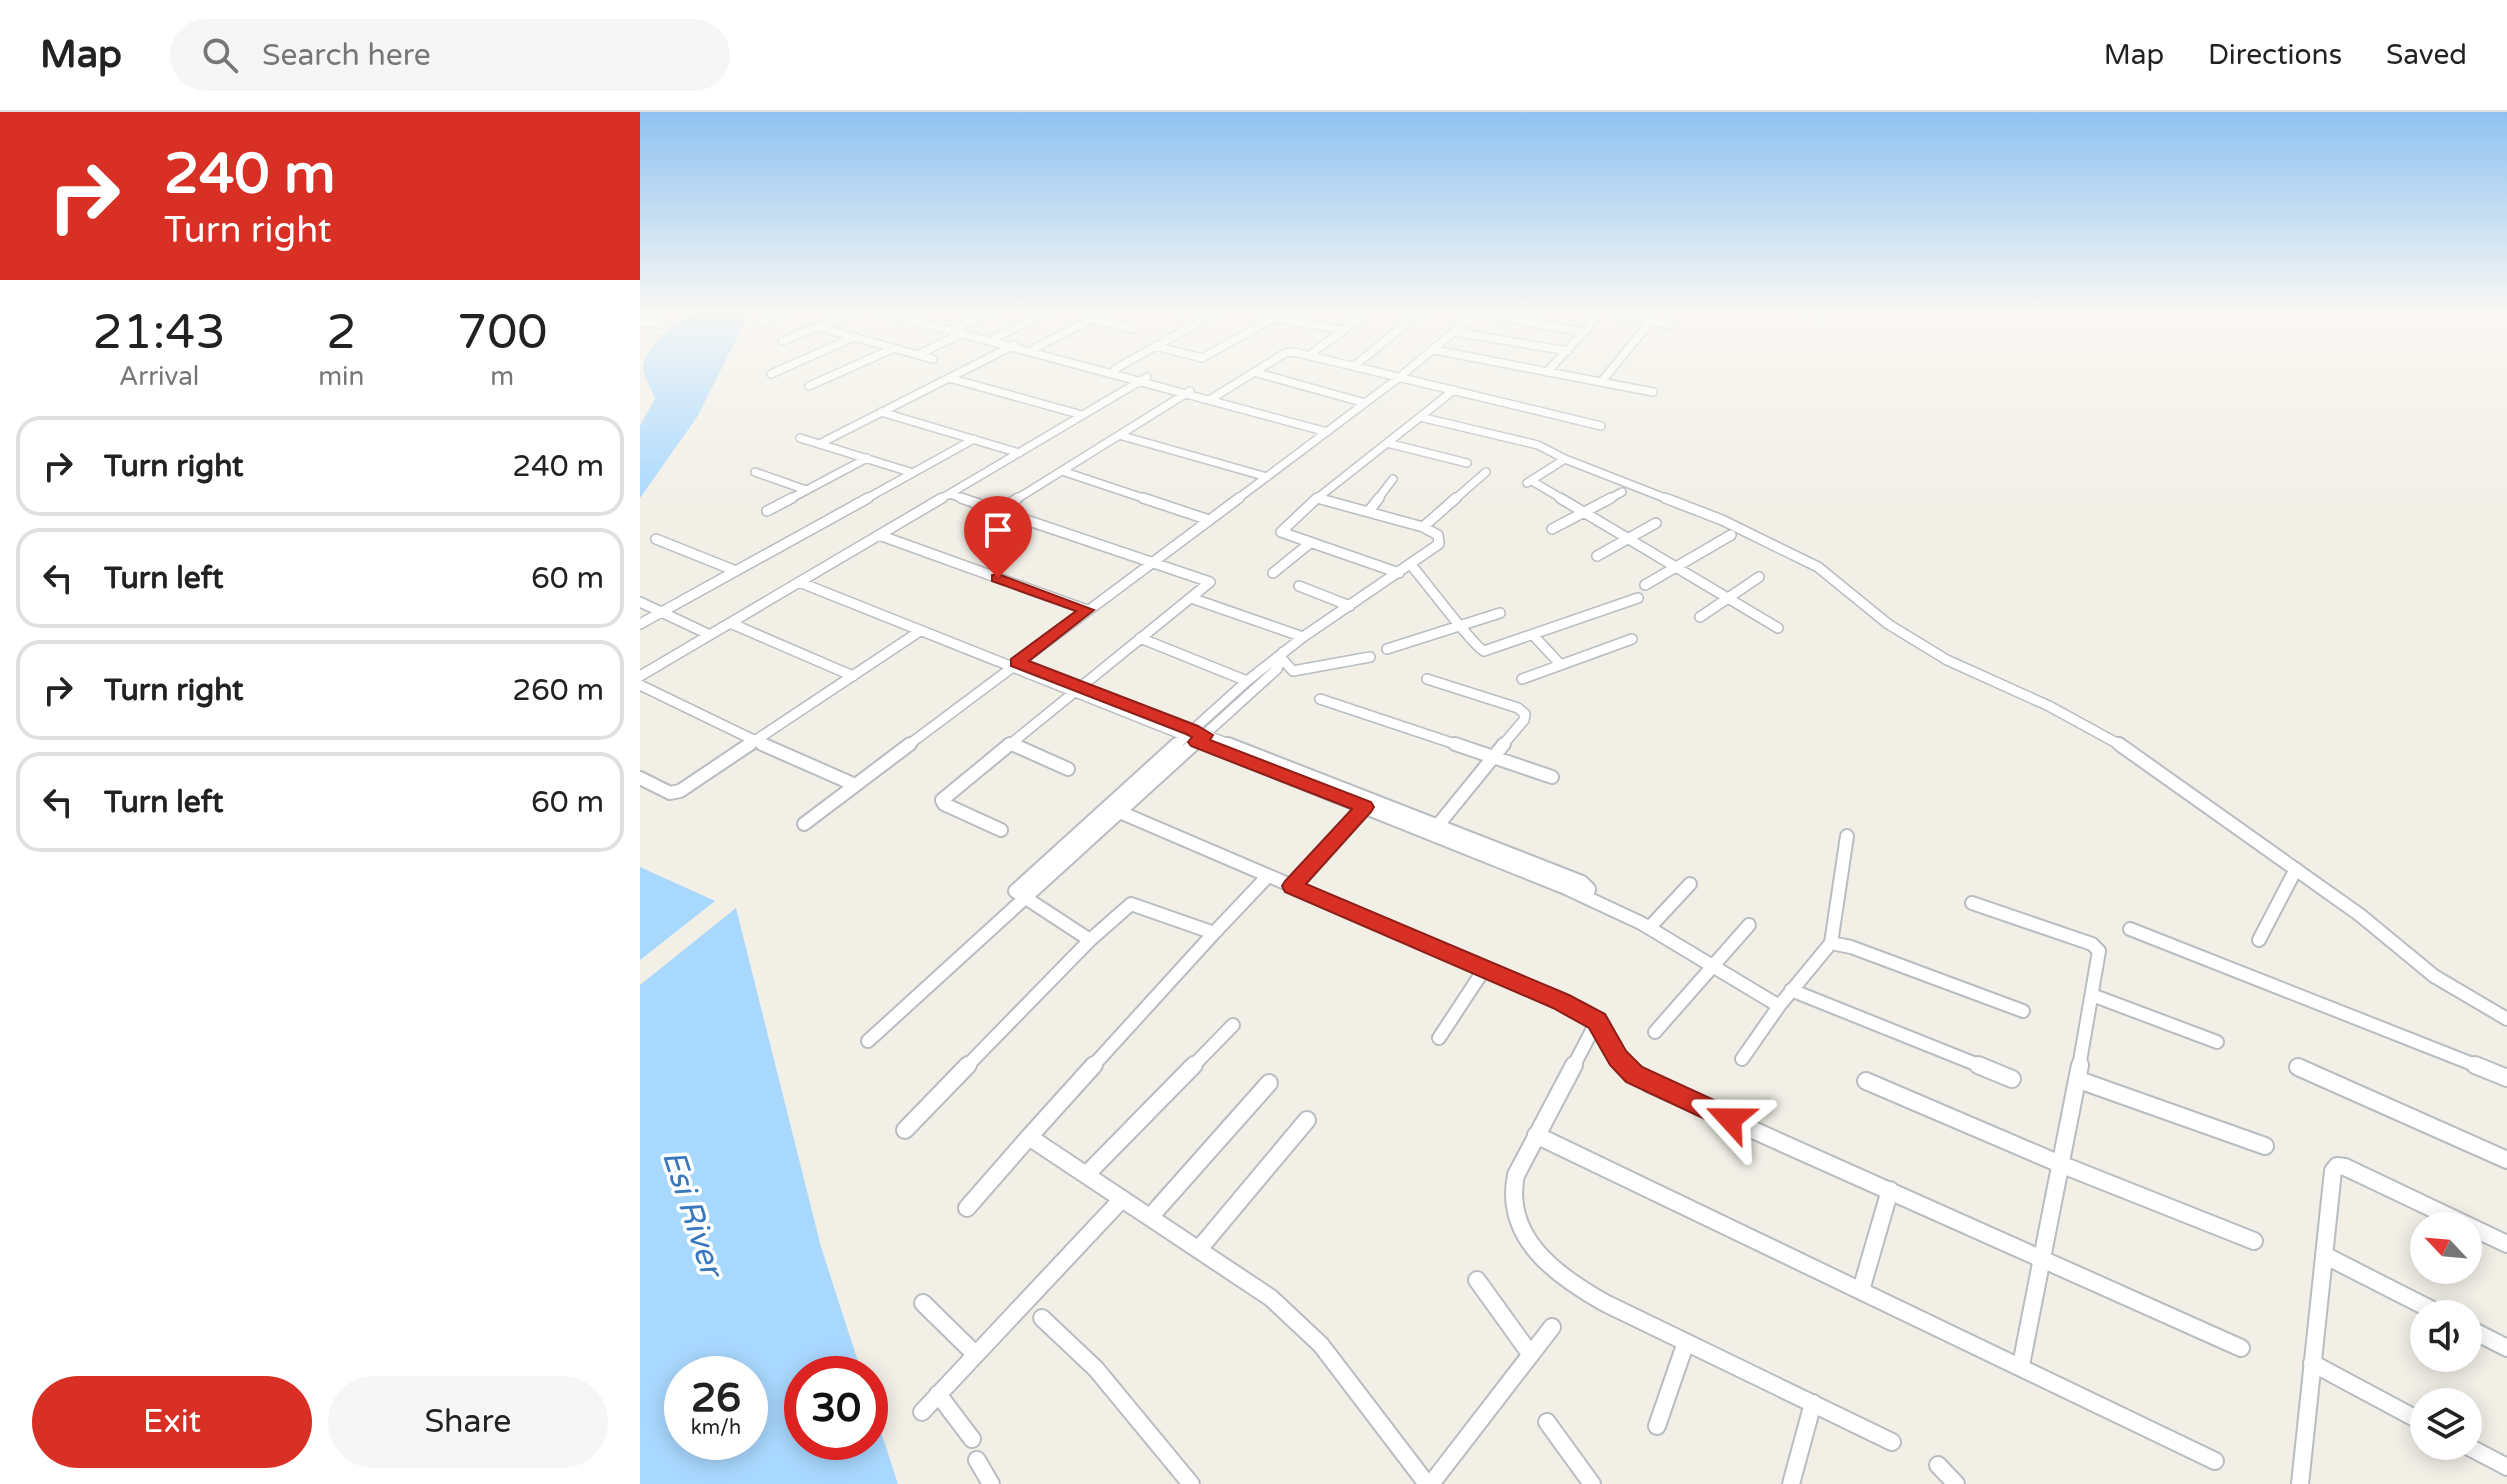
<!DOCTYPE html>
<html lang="en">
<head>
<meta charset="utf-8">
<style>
	body { margin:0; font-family:"Varela Round",sans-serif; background:#f6f6f6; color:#222; height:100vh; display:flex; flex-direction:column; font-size:30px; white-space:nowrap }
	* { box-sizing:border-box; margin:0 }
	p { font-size:26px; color:#767676 }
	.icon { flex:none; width:44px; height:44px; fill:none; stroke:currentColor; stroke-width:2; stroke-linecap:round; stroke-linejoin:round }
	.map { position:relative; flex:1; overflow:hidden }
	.side { display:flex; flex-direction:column; background:#fff; width:640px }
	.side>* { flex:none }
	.top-card { background:#d93025; color:#fff; overflow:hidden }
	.needle { width:52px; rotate:296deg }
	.fabs { position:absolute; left:1770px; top:1100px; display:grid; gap:16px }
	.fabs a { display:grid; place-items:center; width:72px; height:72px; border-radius:50%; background:#fff; box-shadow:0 4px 20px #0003; font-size:40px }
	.speed { position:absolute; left:24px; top:1244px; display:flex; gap:16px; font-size:40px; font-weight:700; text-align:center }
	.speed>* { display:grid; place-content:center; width:104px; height:104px; border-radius:50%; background:#fff; box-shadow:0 4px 20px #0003; line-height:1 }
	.speed small { font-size:20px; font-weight:400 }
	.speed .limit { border:12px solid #d22; background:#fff; color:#111 }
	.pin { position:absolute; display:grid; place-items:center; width:68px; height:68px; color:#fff; margin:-82px -34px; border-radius:50% 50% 50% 0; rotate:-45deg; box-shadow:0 0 8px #0007 }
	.pin .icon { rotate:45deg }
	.me { position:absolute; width:88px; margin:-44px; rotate:294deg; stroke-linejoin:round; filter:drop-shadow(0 0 6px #0008) }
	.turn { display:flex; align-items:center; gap:28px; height:168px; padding:0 32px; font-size:36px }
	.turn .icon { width:104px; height:104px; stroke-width:2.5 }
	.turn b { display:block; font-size:56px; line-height:68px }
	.eta { display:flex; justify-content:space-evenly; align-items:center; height:136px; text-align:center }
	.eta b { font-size:48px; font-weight:600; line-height:56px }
	.primary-button { display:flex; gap:16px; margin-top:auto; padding:16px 32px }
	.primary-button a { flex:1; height:92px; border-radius:48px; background:#d93025; color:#fff; font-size:32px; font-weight:600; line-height:92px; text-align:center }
	.primary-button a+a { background:#f6f6f6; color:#222 }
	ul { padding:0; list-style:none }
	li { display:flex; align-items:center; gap:24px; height:100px; margin:0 16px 12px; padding:0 16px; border:4px solid #e0e0e0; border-radius:24px }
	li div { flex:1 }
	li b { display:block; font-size:30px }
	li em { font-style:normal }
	header { display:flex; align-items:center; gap:48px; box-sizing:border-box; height:112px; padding:0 40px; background:#fff; border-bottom:2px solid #e0e0e0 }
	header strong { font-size:38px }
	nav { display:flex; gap:44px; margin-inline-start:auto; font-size:28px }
	.search { width:560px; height:72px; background:#f6f6f6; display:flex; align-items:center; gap:20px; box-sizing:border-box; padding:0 28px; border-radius:44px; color:#767676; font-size:30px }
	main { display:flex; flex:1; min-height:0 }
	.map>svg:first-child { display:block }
	.water { fill:#a9d8ff; fill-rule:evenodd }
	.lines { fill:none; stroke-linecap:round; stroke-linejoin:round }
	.minor-far3-casing { stroke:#b9bcc1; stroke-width:10 }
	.minor-far2-casing { stroke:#b9bcc1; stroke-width:12 }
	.minor-far1-casing { stroke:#b9bcc1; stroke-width:16 }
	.minor-casing { stroke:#b9bcc1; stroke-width:20 }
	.minor-far3 { stroke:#fff; stroke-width:7 }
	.minor-far2 { stroke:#fff; stroke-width:9 }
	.minor-far1 { stroke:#fff; stroke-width:12 }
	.minor { stroke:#fff; stroke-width:16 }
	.route { fill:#d93025; stroke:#8d1f18; stroke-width:2 }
	.labels { text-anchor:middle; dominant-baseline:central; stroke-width:7; stroke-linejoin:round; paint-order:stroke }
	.near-water-label { font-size:32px; font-style:italic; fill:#3978bd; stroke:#fff }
</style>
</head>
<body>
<header>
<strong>Map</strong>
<div class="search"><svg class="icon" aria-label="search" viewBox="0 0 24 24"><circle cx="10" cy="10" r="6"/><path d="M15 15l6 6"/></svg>Search here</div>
<nav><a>Map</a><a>Directions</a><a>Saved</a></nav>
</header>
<main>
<section class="side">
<div class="top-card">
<div class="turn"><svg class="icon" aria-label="right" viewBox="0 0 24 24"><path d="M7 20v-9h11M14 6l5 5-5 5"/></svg><div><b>240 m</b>Turn right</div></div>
</div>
<div class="eta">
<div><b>21:43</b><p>Arrival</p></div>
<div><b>2</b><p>min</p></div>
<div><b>700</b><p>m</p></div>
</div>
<ul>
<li><svg class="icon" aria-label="right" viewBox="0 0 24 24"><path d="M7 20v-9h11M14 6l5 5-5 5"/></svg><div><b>Turn right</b></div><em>240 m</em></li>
<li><svg class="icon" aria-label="left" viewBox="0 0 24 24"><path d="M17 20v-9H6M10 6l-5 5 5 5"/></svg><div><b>Turn left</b></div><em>60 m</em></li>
<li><svg class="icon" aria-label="right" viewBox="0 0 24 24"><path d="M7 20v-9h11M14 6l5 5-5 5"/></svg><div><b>Turn right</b></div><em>260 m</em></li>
<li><svg class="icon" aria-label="left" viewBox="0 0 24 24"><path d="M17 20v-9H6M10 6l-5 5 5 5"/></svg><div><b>Turn left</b></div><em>60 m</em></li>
</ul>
<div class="primary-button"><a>Exit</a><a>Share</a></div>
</section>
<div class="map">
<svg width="1867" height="1372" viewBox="0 0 1867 1372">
	<rect width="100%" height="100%" fill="#f1efe6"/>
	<path class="water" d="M54,198H111L57,305L0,386V314L15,286C12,278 3,264 3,256C2,237 40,207 54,198Z
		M0,755L75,789L0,848Z
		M96,796L181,1135L222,1262H162V1330H230V1286L258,1372H0V873ZM110,1262V1330H42V1262Z"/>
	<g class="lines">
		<defs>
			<path id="minor-far3" d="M234,198L687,320
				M535,198L567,205
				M700,198L726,202
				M946,198L1011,209L962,269
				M1161,198L1178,204
				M837,201L944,220
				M452,207L492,217
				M1011,209L1033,213
				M0,211L23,212
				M119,211L155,198
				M177,215L293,247
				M316,216L355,198
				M815,220L928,239
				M355,226L413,198
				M142,229L220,198
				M515,234L562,246L634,206L703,218
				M395,236L470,198
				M794,238L1013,280
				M277,243L323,221
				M669,243L732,198
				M714,254L783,198
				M475,257L581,198
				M614,260L725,291
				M907,260L962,200
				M131,262L214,225
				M309,266L442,303
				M169,274L252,237
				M814,278L780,305L898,333L925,347
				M571,287L645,241L654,240L961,314
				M241,300L379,341
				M479,323L627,365
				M160,326L273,361
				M747,331L827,351
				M179,332L374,233
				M422,359L509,388
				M115,360L166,378
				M892,369L924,388
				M887,371L925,347L1030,388
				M310,382L327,388
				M677,386L684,388
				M148,388L227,346
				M224,388L334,327
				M299,388L507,265
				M375,388L550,279
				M596,388L761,264L840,198
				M675,388L780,305
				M737,388L753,367
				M814,388L846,360
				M967,388L982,380"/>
			<path id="minor-far2" d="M321,386L570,470L368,634
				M503,386L569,408
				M677,386L783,415L816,386
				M677,386L641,420L759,461
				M920,386L1138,516
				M1025,386L1082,408L1178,455L1248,512L1307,548L1409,594L1482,634
				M360,397L378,386
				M127,399L152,386
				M728,400L739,386
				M912,417L971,386
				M239,423L447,498
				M16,427L96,459
				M957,444L1016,411
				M772,454C783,467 835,536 844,539L998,486
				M633,461L670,431
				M159,470L571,634
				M1005,473L1091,423
				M659,474L710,494
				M551,486L663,525
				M0,490L70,523
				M1060,505L1119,465
				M90,511L213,564
				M0,512L228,386
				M894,524L920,552
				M500,526L607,569
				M747,537L860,501
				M643,548L653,559L730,545
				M377,550L594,634
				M0,564L302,386
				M787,567L878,596L885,602L884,608L862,634
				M882,567L992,527
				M0,573L126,634
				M680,587L821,634
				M369,631L377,634
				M107,634L280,519
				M267,634L599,386
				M535,634L607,569L663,525L799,432L798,423L783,415
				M552,634L637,557L643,540"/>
			<path id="minor-far1" d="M122,632L213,672
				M372,632L428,657
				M537,632L375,779L450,828L491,792L574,821L628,764
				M566,632L926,776L1001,811L1139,894L1191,831L1207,724
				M588,632L942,770L949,777L947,786
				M815,632L912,665
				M1479,632L1720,803L1794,864L1867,907
				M0,666L30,681L40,679L110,632
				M468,695L921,889L957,909L987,955
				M164,712L270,632
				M361,718L304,692L302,688L370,632
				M794,718L864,632
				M652,774L727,692
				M1332,791L1452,832L1459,839L1439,955
				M1009,816L1050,772
				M1490,817L1840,955
				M1619,828L1656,757
				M1191,831L1211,835L1383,899
				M1151,878L1343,955
				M1452,883L1577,930
				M1015,920L1109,813
				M799,926L845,856
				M228,929L554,632
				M1102,947L1139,894
				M326,955L450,828
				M452,955L574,821
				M552,955L593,913
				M933,955L957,909"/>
			<path id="minor" d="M454,953L389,1025L631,1186L681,1233L787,1372
				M934,953L876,1063C863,1126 917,1164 965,1191L1252,1330
				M985,953L1010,972L1601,1236
				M1338,953L1372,967
				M1835,953L1867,966
				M1658,955L1867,1048
				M1439,968L1625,1034
				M1226,969L1420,1052L1614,1129
				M265,1018L328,953
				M896,1023L1575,1349
				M446,1063L554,953
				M327,1096L389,1025
				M511,1104L629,971
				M559,1137L667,1008
				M1684,1143L1800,1202
				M837,1168L891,1243
				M1221,1178L1250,1078
				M283,1191L335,1242
				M402,1206L456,1257L551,1372
				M1828,1216L1867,1236
				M1672,1251L1784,1311
				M1381,1253L1440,953
				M298,1282L332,1327
				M282,1300L482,1087
				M907,1310L952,1372
				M1017,1314L1046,1230
				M1827,1334L1867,1355
				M337,1348L351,1372
				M1298,1353L1316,1372
				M791,1372L912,1215
				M1151,1372L1173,1291
				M1660,1372L1693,1059L1697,1054L1705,1055L1867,1132"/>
		</defs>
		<use href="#minor-far3" class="minor-far3-casing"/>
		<use href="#minor-far2" class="minor-far2-casing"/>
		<use href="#minor-far1" class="minor-far1-casing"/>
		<use href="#minor" class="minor-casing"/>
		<use href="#minor-far3" class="minor-far3"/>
		<use href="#minor-far2" class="minor-far2"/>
		<use href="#minor-far1" class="minor-far1"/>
		<use href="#minor" class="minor"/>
	</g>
	<linearGradient id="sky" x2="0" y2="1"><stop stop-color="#8fc2f1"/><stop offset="0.51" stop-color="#f9f8f4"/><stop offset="1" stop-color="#f9f8f4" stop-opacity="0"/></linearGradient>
	<rect width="1867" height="390" fill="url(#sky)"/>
	<path class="route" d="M358,462L454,498L389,549L558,614L573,623L570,628L731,690L734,695L731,700L666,772L929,883L965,902L986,939L1002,955L1098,999L1102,1007L1098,1015L1090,1018L1082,1015L986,970L970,953L949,916L913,896L645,780L642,774L645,769L712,697L551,634L548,630L552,625L546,622L371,554V547L436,499L352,469V463Z"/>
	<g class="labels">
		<g class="near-water-label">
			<text transform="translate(52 1101) rotate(72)">Esi River</text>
		</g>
	</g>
</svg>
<div class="fabs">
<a><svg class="needle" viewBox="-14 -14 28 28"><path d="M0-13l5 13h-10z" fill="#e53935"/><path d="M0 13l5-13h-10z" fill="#767676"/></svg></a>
<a><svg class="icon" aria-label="sound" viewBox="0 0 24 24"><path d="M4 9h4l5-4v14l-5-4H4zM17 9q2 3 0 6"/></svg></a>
<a><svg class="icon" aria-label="layers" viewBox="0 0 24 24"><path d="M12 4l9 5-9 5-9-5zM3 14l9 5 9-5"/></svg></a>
</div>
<div class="speed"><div>26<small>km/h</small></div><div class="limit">30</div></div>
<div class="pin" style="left:358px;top:466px;background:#d93025"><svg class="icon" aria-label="arrive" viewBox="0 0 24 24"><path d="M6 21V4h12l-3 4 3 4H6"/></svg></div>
<svg class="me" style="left:1090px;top:1007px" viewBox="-20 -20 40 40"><path d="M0-17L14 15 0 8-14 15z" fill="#d93025" stroke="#fff" stroke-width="4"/></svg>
</div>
</main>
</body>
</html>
